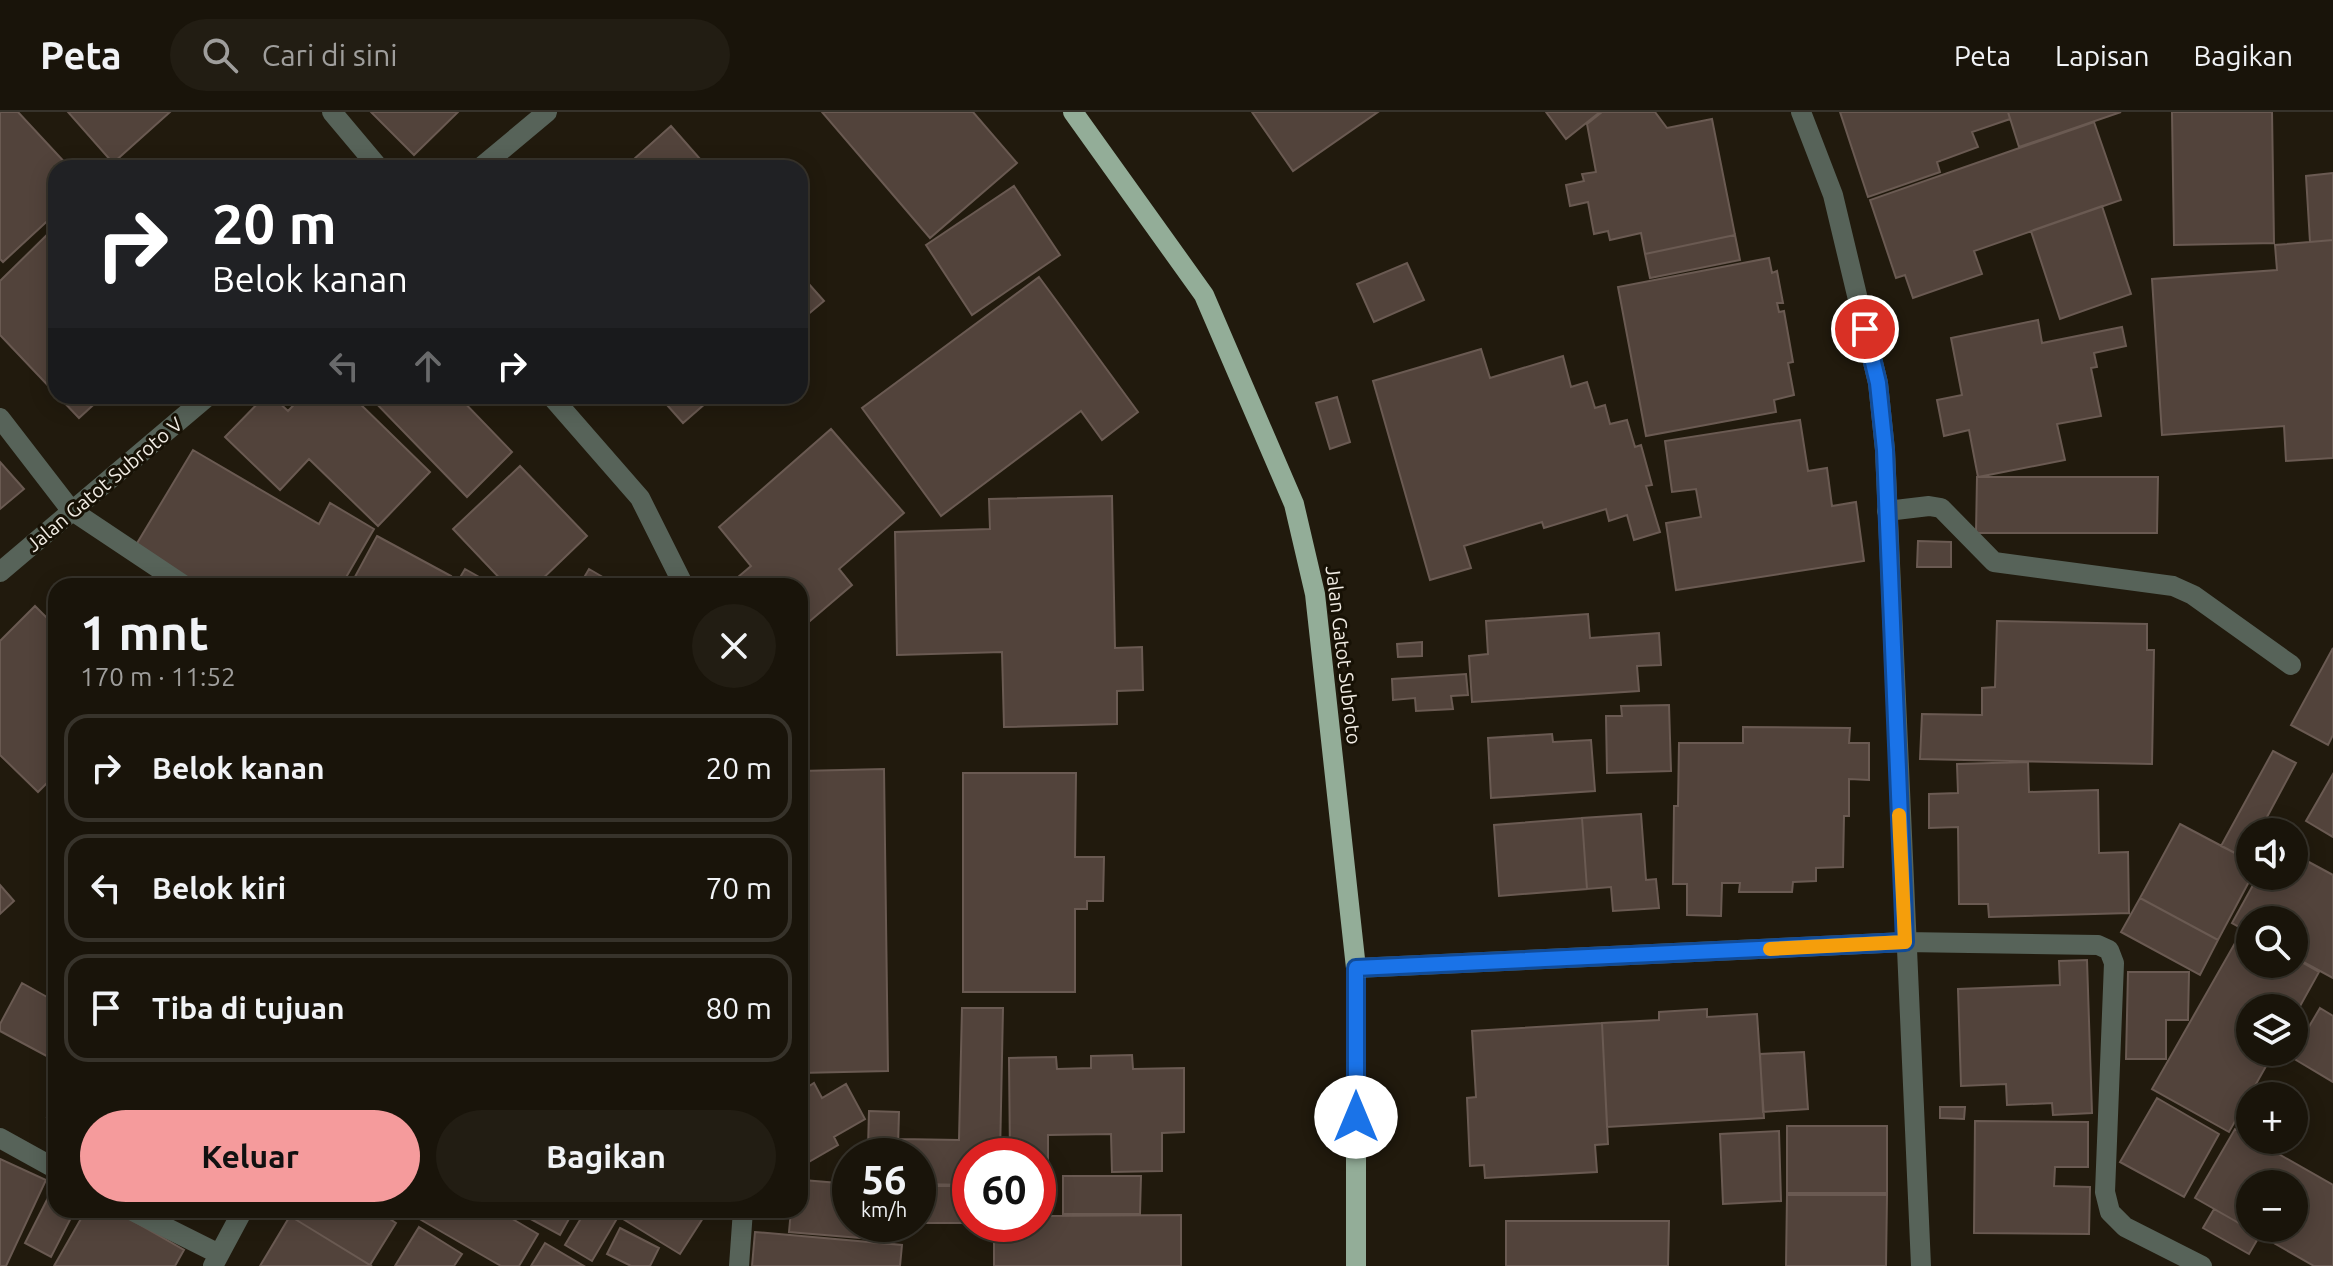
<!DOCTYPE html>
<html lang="id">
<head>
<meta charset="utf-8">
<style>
	body { margin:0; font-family:Ubuntu,sans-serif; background:#221d13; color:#f1f3f6; height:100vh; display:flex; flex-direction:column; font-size:30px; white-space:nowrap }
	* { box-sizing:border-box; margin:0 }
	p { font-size:26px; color:#9f9e9c }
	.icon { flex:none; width:44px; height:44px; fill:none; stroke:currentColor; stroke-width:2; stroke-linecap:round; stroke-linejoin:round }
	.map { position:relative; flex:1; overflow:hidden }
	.side { position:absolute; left:48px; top:466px; width:760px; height:640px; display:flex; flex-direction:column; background:#19140a; border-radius:24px; box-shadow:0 4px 20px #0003,0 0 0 2px #37332b }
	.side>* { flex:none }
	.banner { position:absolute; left:48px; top:48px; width:760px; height:244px; border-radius:24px; box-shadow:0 4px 20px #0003,0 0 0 2px #37332b; background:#202124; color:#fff; overflow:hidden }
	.controls { position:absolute; left:2236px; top:706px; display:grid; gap:16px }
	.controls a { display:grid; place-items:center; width:72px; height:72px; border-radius:50%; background:#19140a; box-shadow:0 4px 20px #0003,0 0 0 2px #37332b; font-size:40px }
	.speed { position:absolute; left:832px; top:1026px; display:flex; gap:16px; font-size:40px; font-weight:700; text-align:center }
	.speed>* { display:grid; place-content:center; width:104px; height:104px; border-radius:50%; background:#19140a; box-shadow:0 4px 20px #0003,0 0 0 2px #37332b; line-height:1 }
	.speed small { font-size:20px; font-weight:400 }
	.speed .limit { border:12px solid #d22; background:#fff; color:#111 }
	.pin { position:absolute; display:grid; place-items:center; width:68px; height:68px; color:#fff; margin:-34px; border:4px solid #fff; border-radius:50%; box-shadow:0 2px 8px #0007 }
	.me { position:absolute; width:88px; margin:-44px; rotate:0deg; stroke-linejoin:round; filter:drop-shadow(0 0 6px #0008) }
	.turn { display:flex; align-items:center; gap:28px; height:168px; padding:0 32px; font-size:36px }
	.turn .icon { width:104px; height:104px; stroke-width:2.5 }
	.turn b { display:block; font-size:56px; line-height:68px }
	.lanes { display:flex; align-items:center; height:76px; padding:0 32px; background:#0003; justify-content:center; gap:40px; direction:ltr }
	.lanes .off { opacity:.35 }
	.round { display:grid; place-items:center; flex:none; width:84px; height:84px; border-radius:42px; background:#221d13 }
	.summary { display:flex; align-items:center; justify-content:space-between; height:136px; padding:0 32px }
	h1 { font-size:48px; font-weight:700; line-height:60px }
	.primary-button { display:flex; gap:16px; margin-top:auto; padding:16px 32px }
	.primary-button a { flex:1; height:92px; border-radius:48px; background:#f59b9c; color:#111; font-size:32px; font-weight:700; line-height:92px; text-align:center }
	.primary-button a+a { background:#221d13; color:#f1f3f6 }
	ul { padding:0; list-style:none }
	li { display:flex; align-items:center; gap:24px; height:108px; margin:0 16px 12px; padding:0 16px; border:4px solid #37332b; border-radius:24px }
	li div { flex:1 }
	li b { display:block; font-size:30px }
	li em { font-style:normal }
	header { display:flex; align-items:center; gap:48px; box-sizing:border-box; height:112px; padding:0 40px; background:#19140a; border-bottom:2px solid #37332b }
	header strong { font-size:38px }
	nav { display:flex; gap:44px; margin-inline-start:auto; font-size:28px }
	.search { width:560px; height:72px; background:#221d13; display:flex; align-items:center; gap:20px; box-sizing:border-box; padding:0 28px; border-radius:44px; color:#9f9e9c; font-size:30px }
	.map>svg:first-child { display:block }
	.building { fill:#52433b; stroke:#6a5a52; stroke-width:2; fill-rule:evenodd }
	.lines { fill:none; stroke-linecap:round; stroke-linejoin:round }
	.service { stroke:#576359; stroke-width:20 }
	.minor { stroke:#576359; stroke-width:20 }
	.primary { stroke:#93ad98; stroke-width:20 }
	.route-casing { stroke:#114b97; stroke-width:20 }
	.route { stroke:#1a73e8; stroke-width:14 }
	.slow { stroke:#f59e0b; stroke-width:14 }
	.labels { text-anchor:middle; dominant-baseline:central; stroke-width:6; stroke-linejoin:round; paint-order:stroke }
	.street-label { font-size:20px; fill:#f1ece4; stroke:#171105 }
</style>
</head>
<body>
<header>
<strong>Peta</strong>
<div class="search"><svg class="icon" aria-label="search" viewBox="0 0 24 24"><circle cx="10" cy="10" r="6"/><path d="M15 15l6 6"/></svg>Cari di sini</div>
<nav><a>Peta</a><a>Lapisan</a><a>Bagikan</a></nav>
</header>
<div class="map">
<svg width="2333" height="1154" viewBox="0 0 2333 1154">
	<rect width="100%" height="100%" fill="#211a0d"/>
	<path class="building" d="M0,0H18L70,56H56V101L3,150L0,147Z
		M68,0H170L113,51Z
		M371,0H458L414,43Z
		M822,0H973L1017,51L930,126Z
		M1252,0H1378L1293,59Z
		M1546,0H1600L1566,27Z
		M1602,0H1655L1667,16L1712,7L1735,123L1645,142L1641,121L1610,128L1608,119L1594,122L1588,90L1570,94L1566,73L1584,69L1582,62L1596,60L1587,12Z
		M1840,0H2008L2010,7L1972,20L1978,35L1937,50L1940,60L1868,85Z
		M2008,0H2121L2019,35Z
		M2172,0H2272L2274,131L2174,133Z
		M2094,10L2121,88L1974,139L1982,162L1913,186L1905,163L1896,166L1870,88Z
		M671,14L708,56H624Z
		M2333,61V128L2310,130L2306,64Z
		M1014,74L1060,143L972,203L926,133Z
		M2102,94L2131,182L2060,207L2031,119Z
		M56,114V282L0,223V169Z
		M1735,123L1740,148L1650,166L1645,142Z
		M2333,128V346L2286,349L2284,314L2162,323L2152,167L2277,158L2275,133Z
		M1769,146L1772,161L1777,159L1783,191H1777L1779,200L1784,199L1793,250L1788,251L1794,283L1774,288L1776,300L1646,324L1618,175Z
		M1407,151L1424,188L1374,210L1357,172Z
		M800,162L824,189L800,209Z
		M1039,165L1138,300L1102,328L1081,299L941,404L862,296Z
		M2038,208L2042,231L2122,215L2126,234L2094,241L2097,255L2091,256L2101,304L2057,312L2065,348L1978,365L1969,318L1944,324L1937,288L1962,283L1951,226Z
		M1481,237L1490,266L1563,244L1571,275L1587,270L1595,296L1605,293L1610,312L1627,308L1635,335L1641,333L1652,373L1646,374L1660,420L1634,428L1627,403L1609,409L1606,397L1544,416L1542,410L1464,434L1471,456L1430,468L1373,269Z
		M58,284H103L79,306Z
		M265,284H272L288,299L302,284H352L430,360L378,414L309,347L280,378L225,325Z
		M369,284H458L512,340L467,385Z
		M659,284H714L683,311Z
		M1337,285L1350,330L1330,337L1316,291Z
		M1800,308L1808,359L1827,356L1832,394L1856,390L1864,449L1676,478L1666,411L1701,405L1696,377L1672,380L1665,329Z
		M831,317L904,401L839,457L852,473L803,515L800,512V474H747L738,465L751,454L719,415Z
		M193,338L319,412L330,391L374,417L341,474L322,467L317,474H194L133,438Z
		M0,350L24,377L0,397Z
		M520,354L587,424L535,474H507L453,417Z
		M1977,365H2158L2157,421H1976Z
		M1112,384L1115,536L1142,535L1143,578L1117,579V612L1004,615L1002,540L897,543L895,420L990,417L989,387Z
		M377,424L451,464L446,474H350Z
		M1918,429L1951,430V455H1917Z
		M465,457L495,474H455Z
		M589,457L618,474H579Z
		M35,494L56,515V662L38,680L0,643V529Z
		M1588,502L1590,526L1659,521L1661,553L1637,554L1639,579L1472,590L1469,544L1488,542L1486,509Z
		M1997,509L2147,512V538H2154L2152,652L1920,647L1922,602L1982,603V576L1995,575Z
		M1422,530V544L1398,545L1397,532Z
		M2333,536V623L2328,633L2291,613Z
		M1466,562L1468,583L1451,584L1453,597L1416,599L1415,586L1393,588L1392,567Z
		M1669,593L1671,659L1607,661L1606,604H1622L1621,594Z
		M1743,615L1850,616L1849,631H1869V668L1849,667V704H1844L1843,755L1816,756V769L1793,770L1792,780H1739L1740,771H1722L1721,804L1687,803V772H1673L1674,694H1678L1679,631H1743Z
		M1552,622L1553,630L1591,628L1595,679L1491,686L1488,626Z
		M2273,639L2296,651L2259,720H2250V736L2245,746L2221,734Z
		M2028,650L2029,680L2098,678L2099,741L2128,740L2129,801L1989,805L1988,792H1959L1958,715L1929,716V682L1958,681L1957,652Z
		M884,657L888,959L800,961V659Z
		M963,661H1076L1075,745H1104L1103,789H1087V797H1075V880H963Z
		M2333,662V725L2306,709Z
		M1641,702L1646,768L1656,767L1659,796L1613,799L1611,775L1587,777L1582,706Z
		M1582,706L1587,777L1499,784L1494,713Z
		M2180,712L2250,749L2252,764L2218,828L2140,786Z
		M2294,742L2333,763V866L2294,845V808H2250V821L2232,811L2258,764H2294Z
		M0,773L14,789L0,802Z
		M2140,786L2218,828L2200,863L2121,820Z
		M2243,817L2250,821V852H2294V846L2319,860L2294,905V896H2250V940H2274L2229,1020L2152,977Z
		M2087,848L2092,1001L2053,1003L2052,991L2007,993L2006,972L1961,974L1958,877L2060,873L2059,849Z
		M2128,860H2189L2188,908H2166V947H2126Z
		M22,871L56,890V949L0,919V912Z
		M962,896H1003L1000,1044H970V1073L918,1072V1044H899L900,1027L959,1028Z
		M2320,896L2333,904V970L2291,945Z
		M1707,897V905L1757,902L1764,1006L1607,1015L1602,911L1659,908V900Z
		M1602,911L1608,1032L1595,1033L1597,1060L1485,1066L1484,1053L1470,1054L1467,986L1476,985L1472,919Z
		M1804,940L1808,997L1763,1000L1760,942Z
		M1132,943L1133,957L1184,956V1020L1162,1021V1059L1112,1060L1111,1022L1048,1023V1064H1038V1044H1010L1009,946L1056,945L1057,957L1091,956V944Z
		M814,971L822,986L846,972L865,1007L834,1025L838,1033L800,1055V980Z
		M56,986V1010L47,1005Z
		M2157,986L2219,1022L2184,1085L2120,1050Z
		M1940,995H1965L1964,1007L1940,1006Z
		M869,999L899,1000L898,1035H868Z
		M1975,1009L2088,1010V1055H2055L2054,1074L2090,1075L2089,1122L1974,1121Z
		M1787,1014H1887V1081H1787Z
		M2235,1017L2333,1073V1154H2314L2195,1086ZM2250,1072H2294V1116H2250Z
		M1779,1019L1781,1089L1723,1092L1720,1022Z
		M0,1047L46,1068L6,1154H0Z
		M1063,1064H1141L1140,1102H1063Z
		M803,1068L850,1072V1112H898L896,1129L789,1120L791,1098H800Z
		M56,1070V1098H75L51,1145L25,1131Z
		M918,1074H970V1111H918Z
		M1787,1083H1887L1886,1154H1786Z
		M2214,1097L2260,1123L2249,1142L2203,1116Z
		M86,1098H114L184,1138L175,1154H54Z
		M294,1098H376L396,1111L370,1153L290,1104Z
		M420,1098H497L538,1122L519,1154H501L416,1105Z
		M514,1098H574L560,1123Z
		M586,1098H622L592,1149L565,1133Z
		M629,1098H689L703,1106L680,1142L623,1107Z
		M1181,1103V1154H994V1112H1038V1104Z
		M290,1104L370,1153L372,1154H260Z
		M1506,1109H1669L1668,1154H1506Z
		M419,1115L462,1142L454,1154H395Z
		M620,1116L659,1136L650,1154H631L607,1142Z
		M755,1120L902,1133L900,1154H752Z
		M545,1131L584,1154H531Z"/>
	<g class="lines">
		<path class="service" d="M1887,399L1929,394L1941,396L1994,450L2173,474L2193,483L2291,553"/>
		<path class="minor" d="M332,0L379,56
			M1801,0L1833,83L1878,271L1885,338L1921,1154
			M480,56L547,0
			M551,284L640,386L684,474
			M0,306L71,398L185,474
			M0,460L208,284
			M1356,856L1905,830L2098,833L2109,838L2114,851L2105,1080L2110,1100L2125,1115L2202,1154
			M0,1026L56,1057
			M131,1098L219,1142
			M213,1154L243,1098
			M739,1154L743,1098"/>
		<path class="primary" d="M1073,0L1204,183L1294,392L1315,482L1356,856V1154"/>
	</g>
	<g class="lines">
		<defs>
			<path id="route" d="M1356,1005V856L1905,830L1885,338L1878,271L1865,217"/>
		</defs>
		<use href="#route" class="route-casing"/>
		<use href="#route" class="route"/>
		<path class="slow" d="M1770,837L1905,830L1899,703"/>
	</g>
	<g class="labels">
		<g class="street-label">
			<text transform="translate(104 372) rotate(-40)">Jalan Gatot Subroto V</text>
			<text transform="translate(1344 543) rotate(83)">Jalan Gatot Subroto</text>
		</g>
	</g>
</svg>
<div class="controls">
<a><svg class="icon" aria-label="sound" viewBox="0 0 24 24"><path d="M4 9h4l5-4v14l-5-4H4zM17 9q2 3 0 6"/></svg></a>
<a><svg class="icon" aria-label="search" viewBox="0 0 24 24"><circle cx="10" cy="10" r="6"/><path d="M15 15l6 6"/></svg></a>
<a><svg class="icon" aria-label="layers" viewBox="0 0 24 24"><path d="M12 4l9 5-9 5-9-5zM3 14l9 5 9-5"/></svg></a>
<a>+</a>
<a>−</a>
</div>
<div class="speed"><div>56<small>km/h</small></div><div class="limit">60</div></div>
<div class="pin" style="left:1865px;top:217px;background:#d93025"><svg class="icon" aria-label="arrive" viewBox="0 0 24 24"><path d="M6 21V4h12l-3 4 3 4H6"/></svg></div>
<svg class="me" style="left:1356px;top:1005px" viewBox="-20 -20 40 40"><circle r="19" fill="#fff"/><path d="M0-13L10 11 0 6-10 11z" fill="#1a73e8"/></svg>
<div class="banner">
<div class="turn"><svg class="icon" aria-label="right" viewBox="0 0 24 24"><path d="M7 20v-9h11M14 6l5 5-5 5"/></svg><div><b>20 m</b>Belok kanan</div></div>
<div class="lanes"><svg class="icon off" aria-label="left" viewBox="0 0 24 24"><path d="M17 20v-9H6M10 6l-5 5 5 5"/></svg><svg class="icon off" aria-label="ahead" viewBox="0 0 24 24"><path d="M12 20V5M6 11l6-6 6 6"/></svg><svg class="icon" aria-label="right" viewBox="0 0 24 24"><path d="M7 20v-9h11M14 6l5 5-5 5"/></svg></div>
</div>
<section class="side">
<div class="summary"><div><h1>1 mnt</h1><p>170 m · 11:52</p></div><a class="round"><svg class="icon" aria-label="close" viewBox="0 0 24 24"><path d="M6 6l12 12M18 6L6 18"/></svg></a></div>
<ul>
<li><svg class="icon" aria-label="right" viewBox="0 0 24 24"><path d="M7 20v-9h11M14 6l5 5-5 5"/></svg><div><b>Belok kanan</b></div><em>20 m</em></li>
<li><svg class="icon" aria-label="left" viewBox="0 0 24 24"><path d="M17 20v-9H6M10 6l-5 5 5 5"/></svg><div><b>Belok kiri</b></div><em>70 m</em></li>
<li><svg class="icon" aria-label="arrive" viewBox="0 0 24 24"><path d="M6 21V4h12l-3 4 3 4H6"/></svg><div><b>Tiba di tujuan</b></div><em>80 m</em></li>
</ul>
<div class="primary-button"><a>Keluar</a><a>Bagikan</a></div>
</section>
</div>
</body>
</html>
